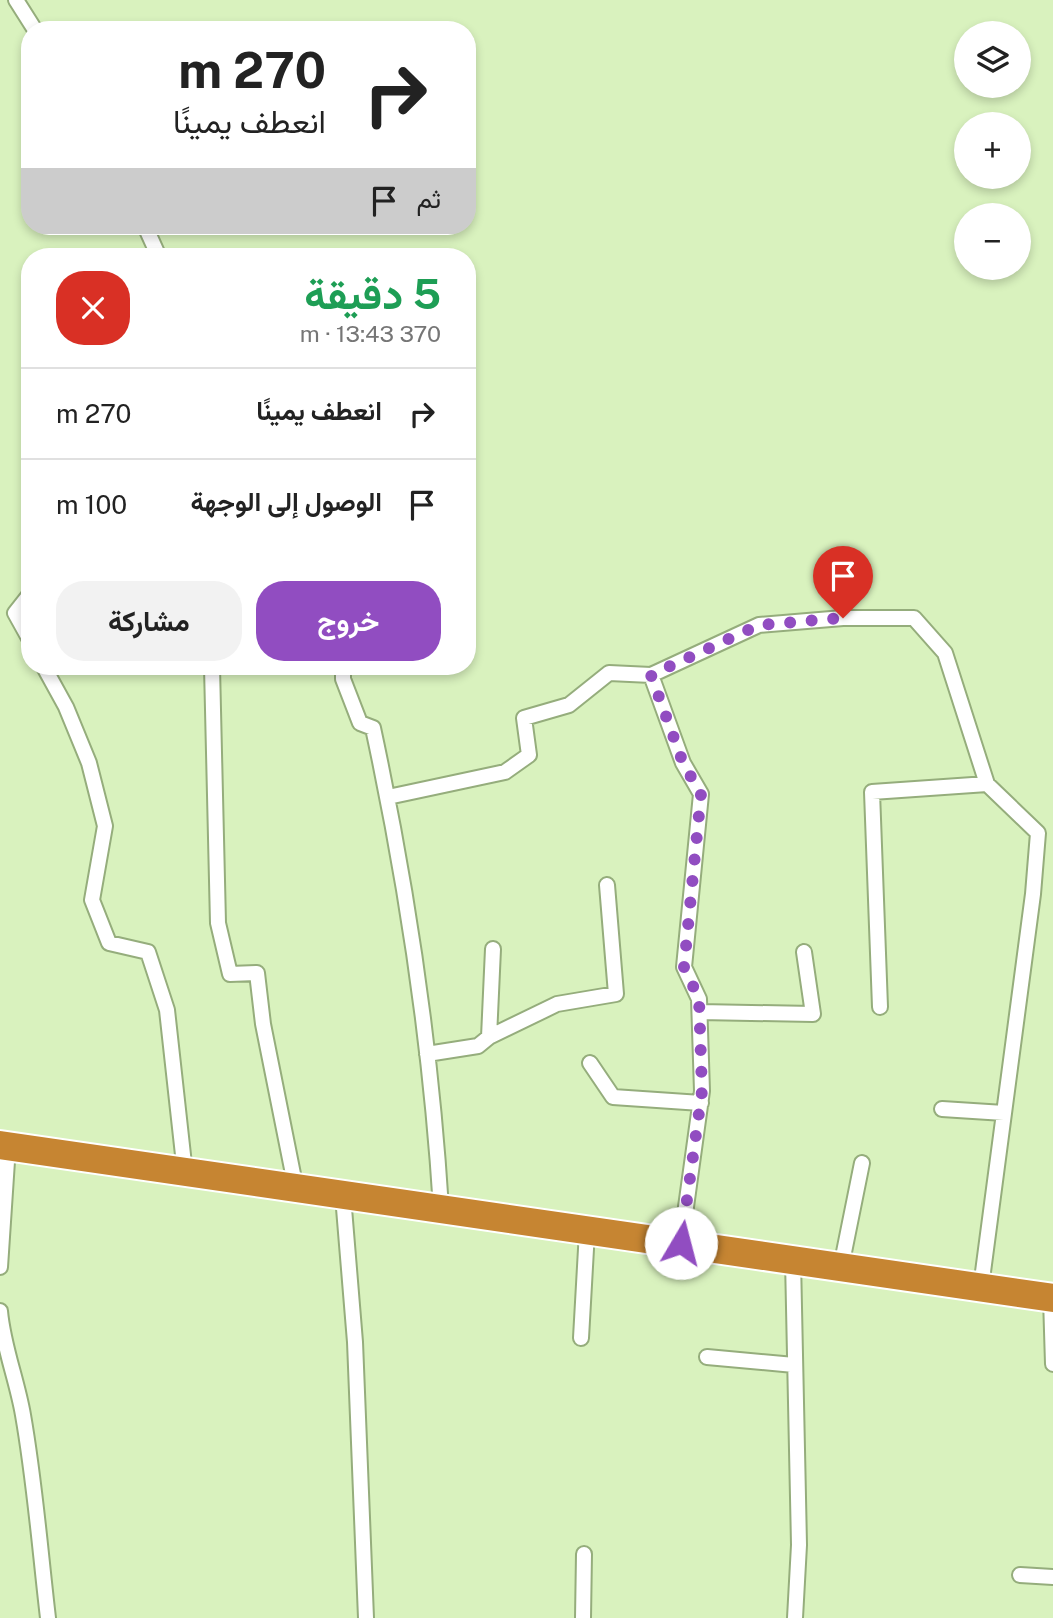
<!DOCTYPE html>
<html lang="ar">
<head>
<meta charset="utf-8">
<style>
	body { margin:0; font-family:"Public Sans",Vazirmatn,sans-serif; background:#f2f2f2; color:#222; direction:rtl; height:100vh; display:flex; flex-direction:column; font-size:26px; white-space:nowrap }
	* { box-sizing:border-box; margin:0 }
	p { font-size:23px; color:#767676 }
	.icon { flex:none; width:38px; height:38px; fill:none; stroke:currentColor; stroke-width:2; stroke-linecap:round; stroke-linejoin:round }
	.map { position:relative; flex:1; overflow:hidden; direction:ltr }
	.details { position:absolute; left:21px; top:248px; width:455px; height:427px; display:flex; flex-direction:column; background:#fff; border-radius:28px; box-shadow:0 4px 10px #0003; direction:rtl }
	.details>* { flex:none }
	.top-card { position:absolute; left:21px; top:21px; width:455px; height:214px; border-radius:28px; box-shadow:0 4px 10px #0003; direction:rtl; background:#fff; color:#222; overflow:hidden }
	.fabs { position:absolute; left:954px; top:21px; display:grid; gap:14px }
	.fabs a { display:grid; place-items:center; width:77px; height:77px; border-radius:50%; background:#fff; box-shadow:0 4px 10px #0003; font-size:35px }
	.pin { position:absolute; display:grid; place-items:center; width:60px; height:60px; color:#fff; margin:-72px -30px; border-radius:50% 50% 50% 0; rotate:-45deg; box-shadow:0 0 7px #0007 }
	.pin .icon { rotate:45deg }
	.me { position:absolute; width:77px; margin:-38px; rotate:8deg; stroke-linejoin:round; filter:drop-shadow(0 0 5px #0008) }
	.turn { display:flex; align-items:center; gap:24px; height:147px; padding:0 35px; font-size:32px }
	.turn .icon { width:91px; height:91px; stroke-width:2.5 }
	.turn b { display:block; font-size:49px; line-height:60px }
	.then { display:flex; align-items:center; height:66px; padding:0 35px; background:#0003; gap:14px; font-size:26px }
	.round { display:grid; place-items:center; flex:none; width:74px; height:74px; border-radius:28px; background:#f2f2f2 }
	.headline { display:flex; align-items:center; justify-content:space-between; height:119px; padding:0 35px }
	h1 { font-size:42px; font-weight:700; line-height:52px; color:#1e9e55 }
	.primary-button { display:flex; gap:14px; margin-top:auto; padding:14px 35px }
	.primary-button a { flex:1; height:80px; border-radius:28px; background:#914dc1; color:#fff; font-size:28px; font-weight:700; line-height:80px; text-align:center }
	.primary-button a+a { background:#f2f2f2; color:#222 }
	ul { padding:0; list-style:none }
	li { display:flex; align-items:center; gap:21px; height:91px; padding:0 35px; border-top:2px solid #e0e0e0 }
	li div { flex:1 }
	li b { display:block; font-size:26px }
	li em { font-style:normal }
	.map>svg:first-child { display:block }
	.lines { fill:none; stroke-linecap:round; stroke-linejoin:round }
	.street-casing { stroke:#95ad7c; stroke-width:18 }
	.highway-casing { stroke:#fff; stroke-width:32 }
	.street { stroke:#fff; stroke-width:14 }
	.highway { stroke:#c68532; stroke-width:28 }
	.route { stroke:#914dc1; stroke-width:12; stroke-dasharray:0 21.6 }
</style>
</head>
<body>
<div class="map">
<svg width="1053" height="1618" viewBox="0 0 1053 1618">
	<rect width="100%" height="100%" fill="#d9f2be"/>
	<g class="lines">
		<defs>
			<path id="street" d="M16,0L35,30
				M145,226L159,257
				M30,594L15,613L30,640
				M44,667L66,707L89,763L105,826L92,900L109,943L148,952L167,1010L185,1173
				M212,667L218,923L230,974L257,973L263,1024L296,1189
				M343,667V679L360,723L373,728C407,886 431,1046 441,1208
				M651,675L683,763L701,794L684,967L699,999L702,1091L681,1243
				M388,797L505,772L529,755L524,718L569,705L609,673L651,675L759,625L843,618H914L945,653L987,784L1038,833L1033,894L981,1287
				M880,1007L872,792L987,784
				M700,1012L813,1014L804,952
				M489,1037L493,949
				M427,1054L478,1046L489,1037L557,1004L616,994L607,885
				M590,1063L613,1097L701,1103
				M942,1109L1004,1113
				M343,1196L355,1342L366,1618
				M793,1260L799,1545L795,1618
				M0,1267L8,1146
				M841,1267L862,1163
				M1051,1298L1053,1364
				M0,1311C3,1346 17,1380 23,1415C35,1483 40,1550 48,1618
				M581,1338L587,1231
				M707,1357L794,1365
				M1020,1575L1053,1577
				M583,1618L584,1554"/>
			<path id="highway" d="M0,1145L1053,1298"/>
		</defs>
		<use href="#street" class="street-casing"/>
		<use href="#highway" class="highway-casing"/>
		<use href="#street" class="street"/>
		<use href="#highway" class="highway"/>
	</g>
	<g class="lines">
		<path class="route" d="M681,1243L702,1091L699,999L684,967L701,794L683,763L651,675L759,625L843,618"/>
	</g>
</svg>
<div class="fabs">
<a><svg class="icon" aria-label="layers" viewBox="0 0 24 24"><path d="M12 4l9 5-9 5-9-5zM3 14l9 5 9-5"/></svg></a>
<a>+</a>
<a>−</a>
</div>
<div class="pin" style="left:843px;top:618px;background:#d93025"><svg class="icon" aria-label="arrive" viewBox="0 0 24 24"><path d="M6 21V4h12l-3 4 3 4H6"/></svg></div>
<svg class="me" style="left:681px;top:1243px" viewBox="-20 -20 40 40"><circle r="19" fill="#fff"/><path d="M0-13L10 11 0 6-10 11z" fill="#914dc1"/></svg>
<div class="top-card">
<div class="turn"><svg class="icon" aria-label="right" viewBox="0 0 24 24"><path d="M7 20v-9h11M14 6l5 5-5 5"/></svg><div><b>270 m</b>انعطف يمينًا</div></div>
<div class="then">ثم<svg class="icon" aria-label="arrive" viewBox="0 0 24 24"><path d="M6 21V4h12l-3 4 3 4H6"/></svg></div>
</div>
<section class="details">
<div class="headline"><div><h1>5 دقيقة</h1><p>370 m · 13:43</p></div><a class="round" style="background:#d93025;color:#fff"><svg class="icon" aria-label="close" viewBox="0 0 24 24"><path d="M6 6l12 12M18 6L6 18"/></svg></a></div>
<ul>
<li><svg class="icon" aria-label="right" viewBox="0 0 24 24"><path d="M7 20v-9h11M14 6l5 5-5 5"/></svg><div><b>انعطف يمينًا</b></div><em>270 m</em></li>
<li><svg class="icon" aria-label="arrive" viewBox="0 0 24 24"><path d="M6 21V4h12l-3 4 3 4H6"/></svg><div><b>الوصول إلى الوجهة</b></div><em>100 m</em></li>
</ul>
<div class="primary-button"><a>خروج</a><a>مشاركة</a></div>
</section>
</div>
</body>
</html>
